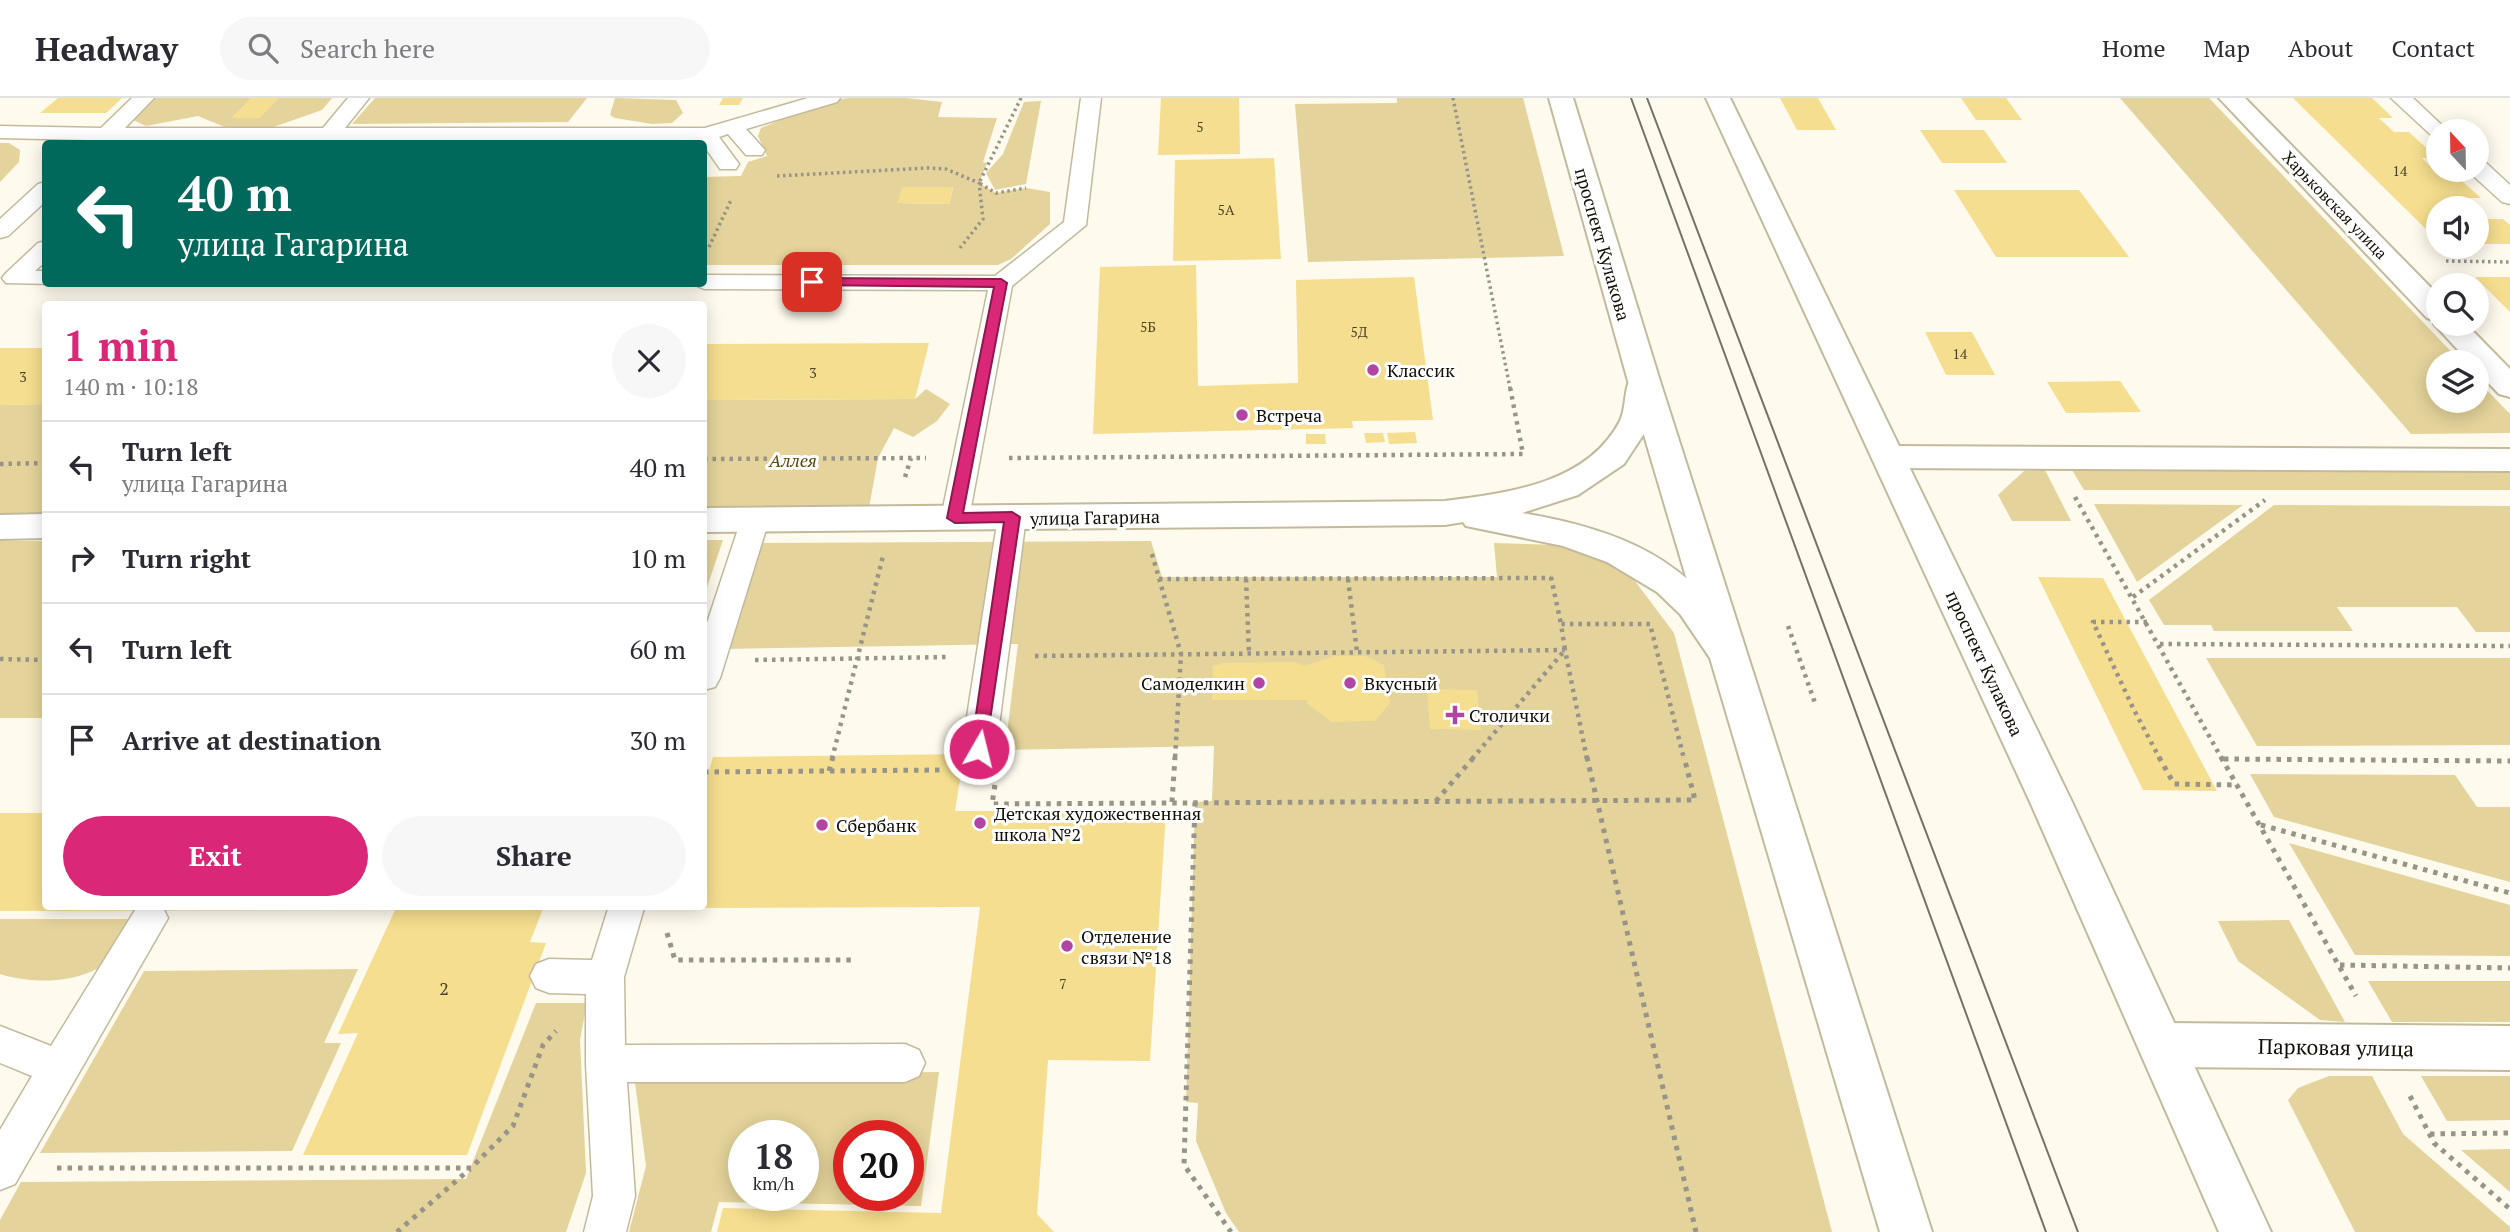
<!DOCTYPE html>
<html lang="en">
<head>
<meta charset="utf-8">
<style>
	body { margin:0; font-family:"PT Serif",serif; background:#f7f7f7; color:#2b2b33; height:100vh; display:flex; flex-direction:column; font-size:26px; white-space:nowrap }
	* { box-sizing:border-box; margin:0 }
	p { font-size:23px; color:#7c7c81 }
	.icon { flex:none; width:38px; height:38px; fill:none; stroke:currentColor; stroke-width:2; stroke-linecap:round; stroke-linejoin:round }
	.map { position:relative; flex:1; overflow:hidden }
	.details { position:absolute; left:42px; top:203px; width:665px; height:609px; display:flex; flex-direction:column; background:#fff; border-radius:7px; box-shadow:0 4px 18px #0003 }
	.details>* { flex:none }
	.guide { position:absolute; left:42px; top:42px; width:665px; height:147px; border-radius:7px; box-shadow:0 4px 18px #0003; background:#00695c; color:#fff; overflow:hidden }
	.needle { width:46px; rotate:338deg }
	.tools { position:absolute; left:2426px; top:21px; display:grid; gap:14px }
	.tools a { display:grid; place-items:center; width:63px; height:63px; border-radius:50%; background:#fff; box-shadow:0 4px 18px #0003; font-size:35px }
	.speed { position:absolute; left:728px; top:1022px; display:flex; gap:14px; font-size:35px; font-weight:700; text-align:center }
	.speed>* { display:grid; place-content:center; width:91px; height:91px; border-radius:50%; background:#fff; box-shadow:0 4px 18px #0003; line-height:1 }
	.speed small { font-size:18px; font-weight:400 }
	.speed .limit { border:10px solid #d22; background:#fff; color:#111 }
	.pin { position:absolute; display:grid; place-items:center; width:60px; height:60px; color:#fff; margin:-30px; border-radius:14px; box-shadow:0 4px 10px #0006 }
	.me { position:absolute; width:77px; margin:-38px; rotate:8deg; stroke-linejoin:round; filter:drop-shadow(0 0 5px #0008) }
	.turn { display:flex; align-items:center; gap:24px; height:147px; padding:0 21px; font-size:32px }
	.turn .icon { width:91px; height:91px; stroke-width:2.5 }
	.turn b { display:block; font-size:49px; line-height:60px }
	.round { display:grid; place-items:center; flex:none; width:74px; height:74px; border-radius:37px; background:#f7f7f7 }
	.headline { display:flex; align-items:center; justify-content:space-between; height:119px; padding:0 21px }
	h1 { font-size:42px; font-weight:800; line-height:52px; color:#db2777 }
	.primary-button { display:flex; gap:14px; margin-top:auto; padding:14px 21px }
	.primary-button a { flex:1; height:80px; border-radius:42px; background:#db2777; color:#fff; font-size:28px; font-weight:800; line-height:80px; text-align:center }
	.primary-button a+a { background:#f7f7f7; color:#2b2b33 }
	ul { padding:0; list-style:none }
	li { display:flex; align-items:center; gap:21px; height:91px; padding:0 21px; border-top:2px solid #e1e1e2 }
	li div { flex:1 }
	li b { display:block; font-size:26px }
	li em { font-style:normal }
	header { display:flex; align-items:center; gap:42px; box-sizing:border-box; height:98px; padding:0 35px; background:#fff; border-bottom:2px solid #e1e1e2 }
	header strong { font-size:33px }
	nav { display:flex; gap:38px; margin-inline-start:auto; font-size:24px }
	.search { width:490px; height:63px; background:#f7f7f7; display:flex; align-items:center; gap:18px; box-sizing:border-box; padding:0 24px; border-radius:38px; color:#7c7c81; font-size:26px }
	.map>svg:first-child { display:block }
	.green { fill:#e4d39a; fill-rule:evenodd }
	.building { fill:#f5de8f }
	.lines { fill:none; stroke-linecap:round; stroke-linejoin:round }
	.lane-casing { stroke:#c3ba9c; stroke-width:3 }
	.secondary-casing { stroke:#c3ba9c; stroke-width:4 }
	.primary-casing { stroke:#c3ba9c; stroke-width:4 }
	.path-far2 { stroke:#979489; stroke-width:3.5; stroke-dasharray:2.5 3.5; stroke-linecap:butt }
	.path-far1 { stroke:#979489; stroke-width:4.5; stroke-dasharray:3.5 5; stroke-linecap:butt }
	.path { stroke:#979489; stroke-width:5; stroke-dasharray:4.5 6; stroke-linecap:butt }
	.lane { fill:#fff; fill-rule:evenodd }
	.secondary { fill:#fff; fill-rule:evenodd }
	.primary { fill:#fff; fill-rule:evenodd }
	.tram { stroke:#767267; stroke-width:2 }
	.route { fill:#db2777; stroke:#8e194d; stroke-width:2 }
	.poi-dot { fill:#b145a4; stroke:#fff; stroke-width:2.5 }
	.labels { text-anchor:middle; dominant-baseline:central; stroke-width:6; stroke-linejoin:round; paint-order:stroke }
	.number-label { font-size:14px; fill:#4b4328 }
	.far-street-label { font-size:16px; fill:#120f05; stroke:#fff }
	.street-label { font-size:18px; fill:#120f05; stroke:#fff }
	.poi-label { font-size:18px; fill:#120f05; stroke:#fff; text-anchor:start }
	.park-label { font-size:18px; font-style:italic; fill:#594909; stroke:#fff }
	.near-number-label { font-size:18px; fill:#4b4328 }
	.near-street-label { font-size:21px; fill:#120f05; stroke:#fff }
</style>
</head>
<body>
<header>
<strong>Headway</strong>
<div class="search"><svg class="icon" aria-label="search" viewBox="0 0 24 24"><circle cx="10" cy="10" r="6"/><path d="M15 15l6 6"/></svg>Search here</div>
<nav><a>Home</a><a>Map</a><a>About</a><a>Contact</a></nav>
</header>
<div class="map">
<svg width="2510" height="1134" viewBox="0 0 2510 1134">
	<rect width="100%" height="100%" fill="#fefaee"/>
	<path class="green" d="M155,0H332L322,12L265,32L227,30L198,18L146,28L133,22Z
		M375,0H587L568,24L352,26Z
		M615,0L676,2L683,15L672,25L652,26L615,20L610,17Z
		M849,0H906L942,4L938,19L997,20L983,64L987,65L979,85L996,95L1026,90L1050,94V126L1011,161L998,167H704V79L741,78L748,64L767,58L758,38L761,30L827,3ZM903,89H953V90L949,106L898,105Z
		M1397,0H1523L1564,158L1308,164L1295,6L1397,5Z
		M2120,0H2209L2461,264H2438V303H2476V281L2510,316V335L2411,336Z
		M1041,3L1026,86L995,92L986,75L1003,56L1024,4Z
		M0,45H9L20,52L19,64L0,84Z
		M926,291L950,306L937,323L913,339L894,330L878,360L867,421L704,422V302L915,301Z
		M45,306V428L0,429V307Z
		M2045,372L2071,423H2012L1998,397L2024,373Z
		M2072,372L2510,374V392H2084Z
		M2094,406L2243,407L2137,484Z
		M2274,407L2510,408V534H2476L2457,509H2337L2353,533H2214L2211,527H2164L2149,502Z
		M704,442H723L704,498Z
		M0,443H45V620H0Z
		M1151,443L1162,479H1497L1494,445L1593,448L1629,475L1674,535L1832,1134H1239L1226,1115L1196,1043L1198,1005L1186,1004L1195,704L1212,703L1214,648L1005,652L1018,546L725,551L760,445Z
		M2206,560H2510V647L2257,648Z
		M2250,676L2455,677L2477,709H2510V784L2274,719Z
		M2289,745L2510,807V858L2355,857Z
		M0,821H137C130,832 123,849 114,858C88,886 34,887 0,876Z
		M2289,822L2345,924L2320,922L2238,863L2218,823Z
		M358,871L324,945H341L292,1053L40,1055L144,873Z
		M2368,883H2510V924H2392Z
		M536,905H587L580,942L586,1075L566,1134H0V1122L21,1084L466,1081Z
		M939,974L921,1108L719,1104L711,1134H629L646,1068L634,977ZM744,1038H803V1097H744ZM849,1038H908V1097H849Z
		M2329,978H2372L2403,1036L2510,1129V1134H2355L2288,1002L2298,990Z
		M2421,978H2510V1022L2447,1023Z
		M2510,1051V1094L2461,1052Z"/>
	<path class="building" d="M58,0H122L106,15H40Z
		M251,0H279L260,20H231Z
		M723,0H743L739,7H719Z
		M1161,0H1239L1240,56L1158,57Z
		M1780,0H1818L1836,32H1797Z
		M1961,0H2006L2022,22H1976Z
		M2293,0H2372L2393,20H2379L2394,34H2409L2437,60H2422L2430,68L2438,75H2453L2481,100H2465L2476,110H2438V143Z
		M1920,32H1984L2007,65H1942Z
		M1274,60L1281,161L1173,163L1175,62Z
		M903,89H953L949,106L897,105Z
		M1954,92H2079L2129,159H1996Z
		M2476,111L2487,121H2503L2510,127V146H2476Z
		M1196,167L1198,288L1298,285L1296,182L1414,179L1433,322L1352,323L1353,330L1093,336L1100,169Z
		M2475,179H2510V214Z
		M1925,234H1972L1995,277H1946Z
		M929,245L915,301L704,302V246Z
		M0,250H46V306L0,307Z
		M2120,283L2141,314L2066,315L2047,284Z
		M1415,334L1417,345L1389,346L1387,335Z
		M1364,335H1383L1385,344L1366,345Z
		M1306,336H1325L1326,346H1306Z
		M2038,479L2103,480L2217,693L2143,692Z
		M1334,558H1366L1384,567L1390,605L1375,623L1332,624L1307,606V602H1212L1213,568L1223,565L1294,564L1305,568Z
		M1427,591L1477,592L1481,632L1430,631Z
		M964,656L955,713H1166L1150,963L1048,962L1037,1116L1054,1134H717L723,1110L941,1115L980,809L704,810V689L713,659Z
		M0,715H46V808H544L530,844L546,845L467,1057H303L358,935L338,936L395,812L0,813Z"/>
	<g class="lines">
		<defs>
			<path id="lane" d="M132,0H154L125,30H323L348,0H369L345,30H705L808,0H840L837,4L746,31L765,52L762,57H746L728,36L719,39L739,66L736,71H720L700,42H111L108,46H85L87,42L0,40V28L101,30Z
				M1081,0H1101L1086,127L1012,188L969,420L965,427L955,430L945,427L941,420L988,192L704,191L693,186H704V177L995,178L1064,124Z
				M2391,0H2413L2448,33H2438V39L2431,37Z
				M2476,62L2484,63L2510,87V106L2502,104L2468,73L2476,72Z
				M46,84V103L8,138L0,140V121L38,86Z
				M46,143V163L35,173H46V186H53L6,185L2,180L6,175L38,145Z
				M1012,409L1022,412L1026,419L996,651L991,660L979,664L967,660L962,651L998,419L1002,412Z
				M755,412L765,415L769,422L720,580L715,589L704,592V534L741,422L745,415Z
				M609,808L644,810L624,879L625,947L905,946L919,952L925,965L919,978L905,984H627L635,1098L626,1134H584L593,1098L586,966V896L549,895L536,890L530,878L536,866L549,861L592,862Z
				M137,809L162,808L168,820L15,1086L0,1092V1032L32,978L0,965V928L51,948Z"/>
			<path id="secondary" d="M2219,0H2245L2438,197V226H2466L2510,271V299L2499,296L2476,272V264H2469L2434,226L2436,223L2427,220Z
				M1644,273L1655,276L1660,283L1653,322L1624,366L1578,397L1522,415C1620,432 1692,460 1742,550L1736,560L1723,564L1710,560L1680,516L1657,494L1607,464L1563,448L1466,428L1463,424L1445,427L704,434V410L1445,403C1508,395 1587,386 1620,323C1627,308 1623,290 1633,276Z
				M1889,348L2510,351V373L1889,370L1877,367L1872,359L1877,351Z
				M46,416V440L0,441V417Z
				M2163,925L2510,928V972L2163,969L2146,963L2139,947L2146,931Z"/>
			<path id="primary" d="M1549,0H1573L1660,283L1932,1134H1880L1628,283Z
				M1706,0H1730L2073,706L2271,1134H2219L2031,706Z"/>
		</defs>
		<use href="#lane" class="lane-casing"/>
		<use href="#secondary" class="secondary-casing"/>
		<use href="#primary" class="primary-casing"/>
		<path class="path-far2" d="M1021,0L979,85L996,95L1026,90
			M1453,0L1510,290
			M777,78L927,70L946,71L979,85L983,121L960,150
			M709,149L732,100
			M2446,163L2510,164"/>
		<path class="path-far1" d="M1009,360L1523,356L1510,289
			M704,361L926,360
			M0,366L46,365
			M905,379L911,360
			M2075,399L2222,661
			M1152,456L1181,556L1175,661
			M1551,479L1561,526
			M1159,481L1551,480
			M1246,481L1249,555
			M1348,481L1357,554
			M2133,499L2265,402
			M2147,524H2093L2133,610L2160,661
			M1788,528L1816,608
			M2160,546L2510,548
			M1035,558L1565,552L1587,661
			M0,561L46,562
			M755,562L950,559
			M832,661L883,458
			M1472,661L1565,552L1561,526H1650L1684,661"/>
		<path class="path" d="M1587,659L1696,1134
			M2159,659L2174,686L2238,687
			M2221,659L2356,898
			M2224,661L2510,663
			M829,673L833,659
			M704,674L941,672
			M995,687L992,706L1695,702L1684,659
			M1436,703L1474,659
			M1172,704L1175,659
			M1195,704L1184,1067L1231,1134
			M2261,727L2510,795
			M667,835L675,862H851
			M2340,867L2510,870
			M2410,998L2434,1045L2510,1111
			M2430,1036L2510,1035
			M57,1070H471L513,1028L543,947L556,933
			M397,1134L470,1071"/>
		<use href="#lane" class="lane"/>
		<use href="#secondary" class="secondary"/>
		<use href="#primary" class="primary"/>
		<path class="tram" d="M1631,0L2046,1134
			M1647,0L2078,1134"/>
	</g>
	<path class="route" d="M812,180L1001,181L1007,185L963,415L1012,414L1020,419L985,656H973L971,651L1004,424L955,425L947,420L994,189L807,187V182Z"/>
	<g class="poi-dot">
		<circle cx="1373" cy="272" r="7"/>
		<circle cx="1242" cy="317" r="7"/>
		<circle cx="1259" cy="585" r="7"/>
		<circle cx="1350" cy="585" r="7"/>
		<path d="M1451.5 606.5h7v7h7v7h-7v7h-7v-7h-7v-7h7z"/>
		<circle cx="980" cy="725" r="7"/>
		<circle cx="822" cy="727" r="7"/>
		<circle cx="1067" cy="848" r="7"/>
	</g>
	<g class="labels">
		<g class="number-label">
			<text x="1200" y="28">5</text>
			<text x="2400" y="72">14</text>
			<text x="1226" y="111">5А</text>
			<text x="1148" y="228">5Б</text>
			<text x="1359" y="233">5Д</text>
			<text x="1960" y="255">14</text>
			<text x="813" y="274">3</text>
			<text x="23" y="278">3</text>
			<text x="1063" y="885">7</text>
		</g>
		<g class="far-street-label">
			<text transform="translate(2335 107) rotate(46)">Харьковская улица</text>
		</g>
		<g class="street-label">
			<text transform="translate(1603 146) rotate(74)">проспект Кулакова</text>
			<text transform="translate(1095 419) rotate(-1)">улица Гагарина</text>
			<text transform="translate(1985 565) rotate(65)">проспект Кулакова</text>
		</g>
		<g class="poi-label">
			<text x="1387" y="272">Классик</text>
			<text x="1256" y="317">Встреча</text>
			<text x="1245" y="585" text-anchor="end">Самоделкин</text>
			<text x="1364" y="585">Вкусный</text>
			<text x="1469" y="617">Столички</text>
			<text x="994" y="715">Детская художественная<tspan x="994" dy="21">школа №2</tspan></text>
			<text x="836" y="727">Сбербанк</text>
			<text x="1081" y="838">Отделение<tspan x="1081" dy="21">связи №18</tspan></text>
		</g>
		<g class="park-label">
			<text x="793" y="362">Аллея</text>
		</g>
		<g class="near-number-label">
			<text x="444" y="890">2</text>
		</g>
		<g class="near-street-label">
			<text transform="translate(2336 949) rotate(1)">Парковая улица</text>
		</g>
	</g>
</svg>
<div class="tools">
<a><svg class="needle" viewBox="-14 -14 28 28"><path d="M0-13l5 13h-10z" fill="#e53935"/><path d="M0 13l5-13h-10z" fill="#7c7c81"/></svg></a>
<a><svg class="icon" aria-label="sound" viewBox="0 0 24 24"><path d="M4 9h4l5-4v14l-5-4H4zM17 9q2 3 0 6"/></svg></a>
<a><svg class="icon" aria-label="search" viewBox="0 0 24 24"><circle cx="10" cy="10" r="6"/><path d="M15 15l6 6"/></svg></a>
<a><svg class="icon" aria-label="layers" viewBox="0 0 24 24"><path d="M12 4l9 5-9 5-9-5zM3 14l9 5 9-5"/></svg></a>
</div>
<div class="speed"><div>18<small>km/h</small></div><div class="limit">20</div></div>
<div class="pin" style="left:812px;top:184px;background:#d93025"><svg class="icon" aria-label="arrive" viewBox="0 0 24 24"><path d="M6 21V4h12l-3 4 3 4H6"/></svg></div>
<svg class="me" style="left:979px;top:651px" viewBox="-20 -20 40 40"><circle r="17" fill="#db2777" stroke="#fff" stroke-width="3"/><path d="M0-11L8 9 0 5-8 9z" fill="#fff"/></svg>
<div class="guide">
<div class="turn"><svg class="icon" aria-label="left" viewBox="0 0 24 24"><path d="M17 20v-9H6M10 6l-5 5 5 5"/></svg><div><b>40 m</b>улица Гагарина</div></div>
</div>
<section class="details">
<div class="headline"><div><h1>1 min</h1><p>140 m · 10:18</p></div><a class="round"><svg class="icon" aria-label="close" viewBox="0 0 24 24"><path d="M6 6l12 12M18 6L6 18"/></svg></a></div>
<ul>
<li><svg class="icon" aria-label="left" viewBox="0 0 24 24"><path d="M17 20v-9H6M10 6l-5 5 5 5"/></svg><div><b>Turn left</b><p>улица Гагарина</p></div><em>40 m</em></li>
<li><svg class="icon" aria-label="right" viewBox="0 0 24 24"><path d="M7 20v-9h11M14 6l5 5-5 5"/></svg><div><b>Turn right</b></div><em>10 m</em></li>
<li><svg class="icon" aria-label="left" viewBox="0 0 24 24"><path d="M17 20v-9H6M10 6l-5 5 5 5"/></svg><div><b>Turn left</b></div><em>60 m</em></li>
<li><svg class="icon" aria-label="arrive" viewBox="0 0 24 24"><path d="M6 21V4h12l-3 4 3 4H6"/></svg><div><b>Arrive at destination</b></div><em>30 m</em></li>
</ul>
<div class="primary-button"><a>Exit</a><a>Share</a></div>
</section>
</div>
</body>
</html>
